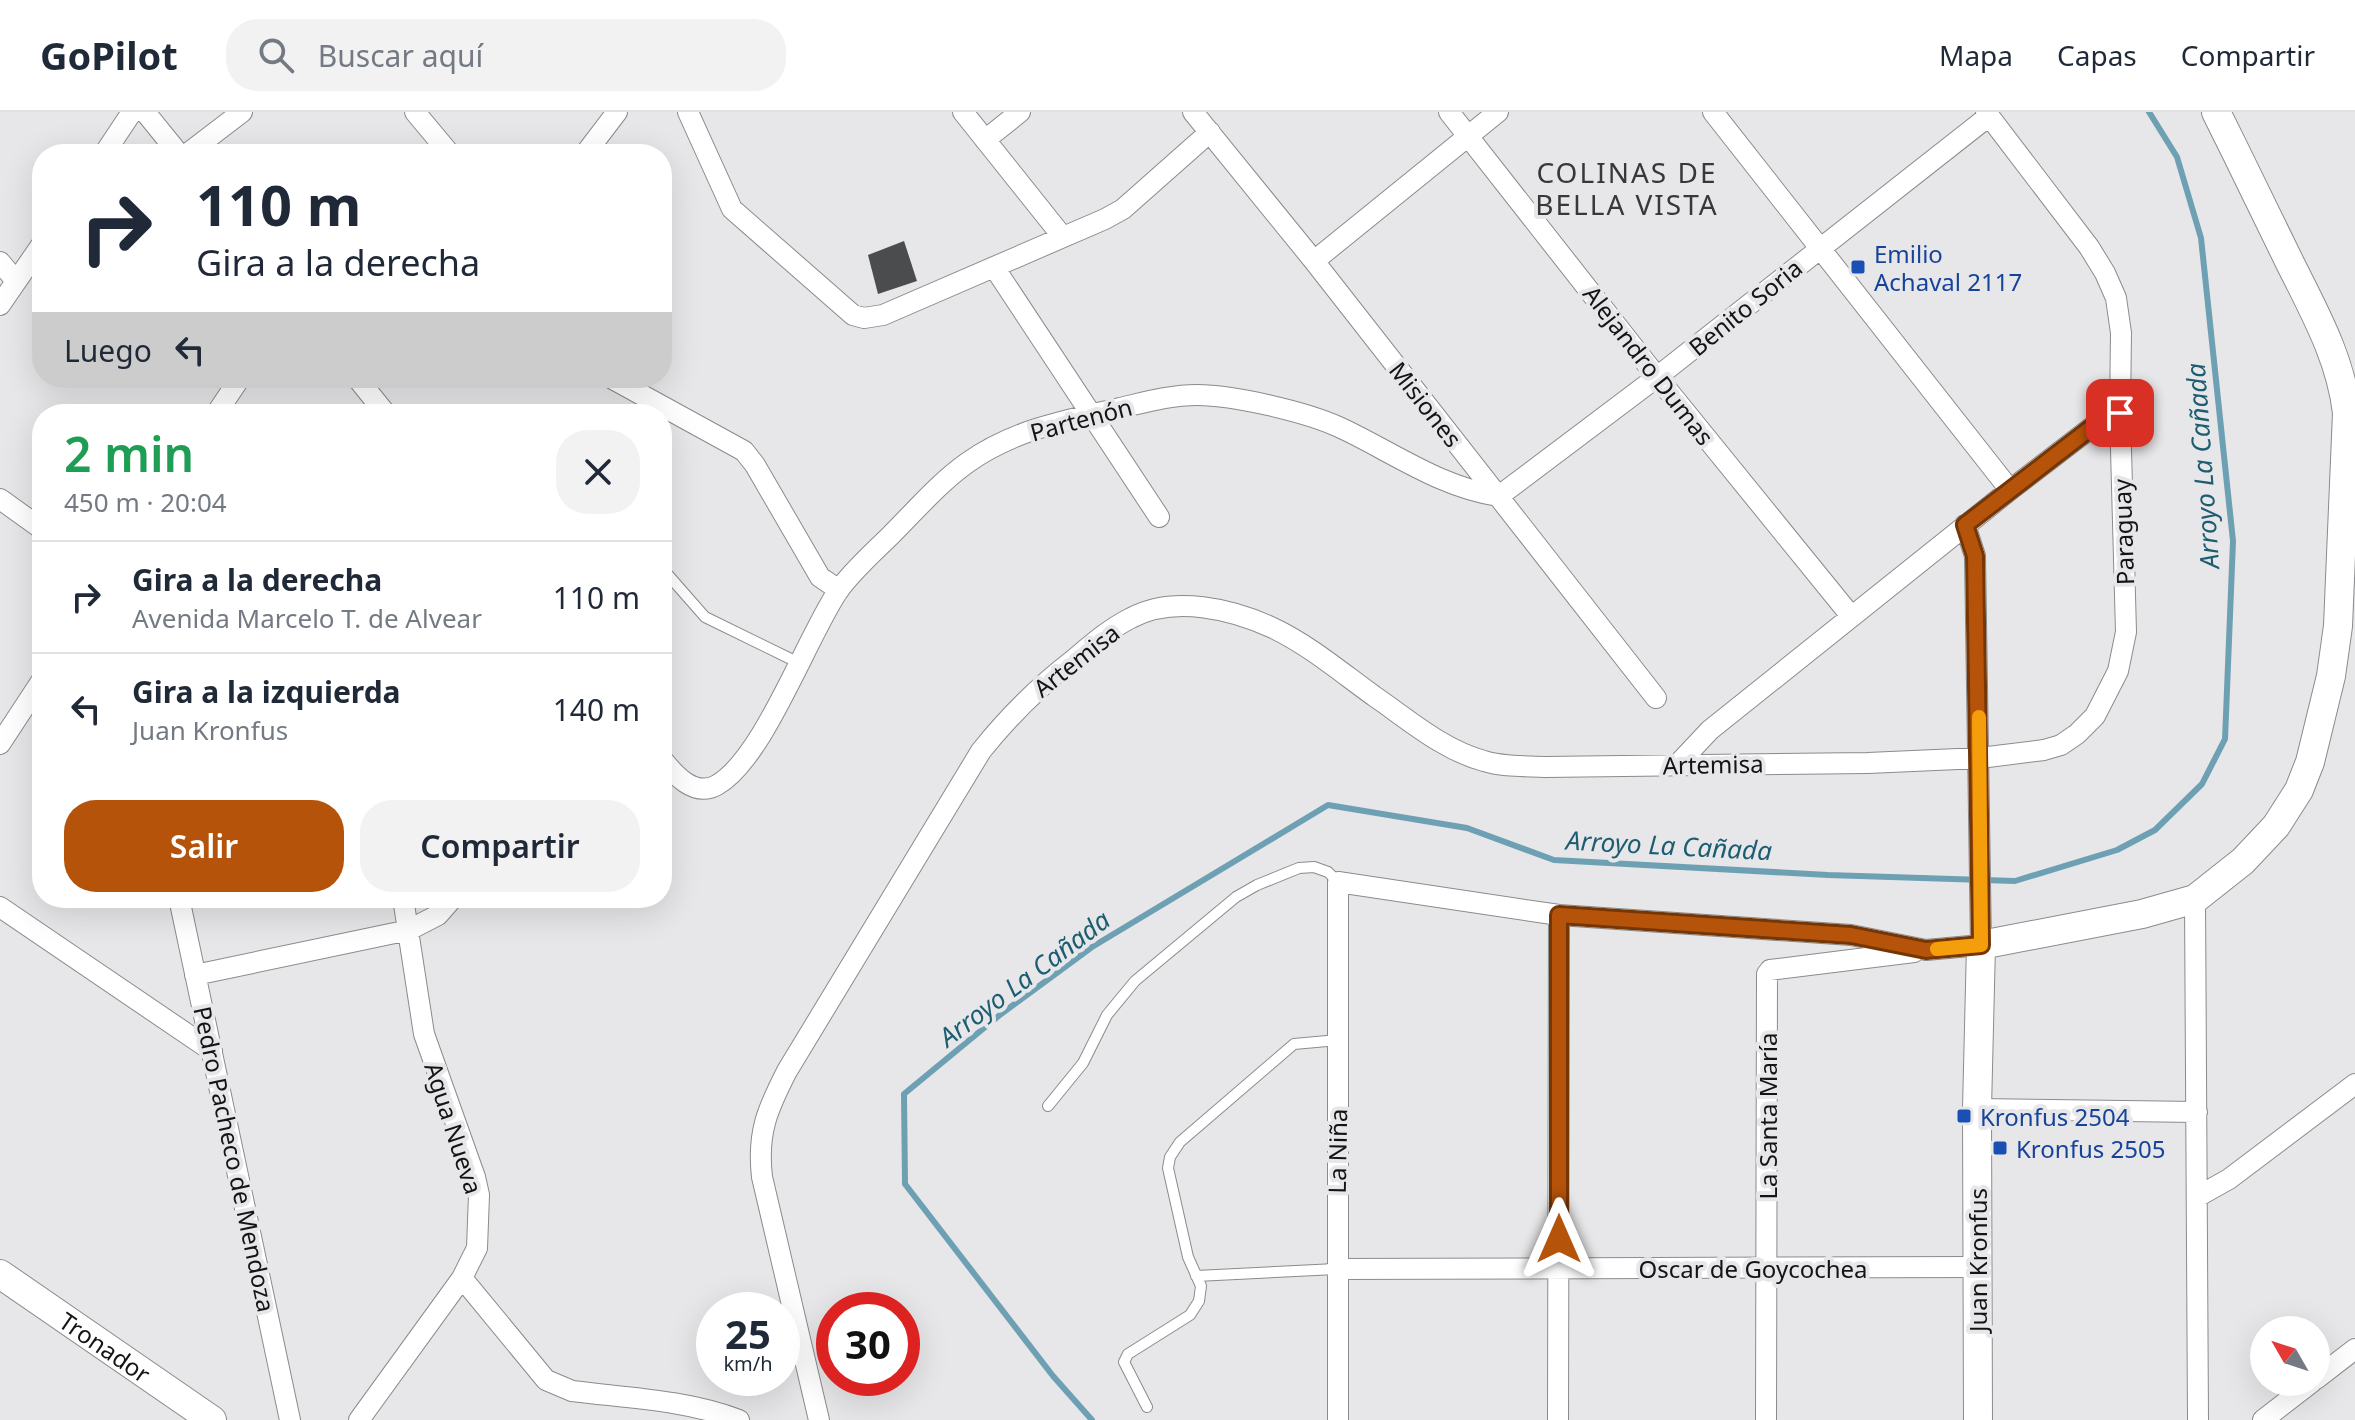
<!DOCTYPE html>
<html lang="es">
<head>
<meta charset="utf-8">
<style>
	body { margin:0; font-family:"Noto Sans",sans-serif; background:#f2f2f3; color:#1f2937; height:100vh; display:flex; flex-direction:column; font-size:30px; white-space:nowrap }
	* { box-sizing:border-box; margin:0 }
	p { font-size:26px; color:#747a83 }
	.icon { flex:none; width:44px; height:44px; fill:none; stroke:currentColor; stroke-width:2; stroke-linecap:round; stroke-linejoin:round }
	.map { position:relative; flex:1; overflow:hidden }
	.side { position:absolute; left:32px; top:292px; width:640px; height:504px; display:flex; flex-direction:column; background:#fff; border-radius:32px; box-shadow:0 8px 32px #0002 }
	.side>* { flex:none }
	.hud { position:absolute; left:32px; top:32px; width:640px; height:244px; border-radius:32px; box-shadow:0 8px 32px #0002; background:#fff; color:#1f2937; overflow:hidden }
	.needle { width:52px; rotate:309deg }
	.tools { position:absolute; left:2250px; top:1204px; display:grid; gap:16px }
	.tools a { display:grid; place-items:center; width:80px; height:80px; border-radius:50%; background:#fff; box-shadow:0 8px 32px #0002; font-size:40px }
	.speed { position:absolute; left:696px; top:1180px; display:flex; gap:16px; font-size:40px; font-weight:700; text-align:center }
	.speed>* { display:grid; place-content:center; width:104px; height:104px; border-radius:50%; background:#fff; box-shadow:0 8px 32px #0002; line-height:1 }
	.speed small { font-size:20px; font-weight:400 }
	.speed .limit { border:12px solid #d22; background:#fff; color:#111 }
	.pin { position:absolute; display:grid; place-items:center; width:68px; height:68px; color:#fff; margin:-34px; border-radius:16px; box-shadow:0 4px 12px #0006 }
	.me { position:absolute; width:88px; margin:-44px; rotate:0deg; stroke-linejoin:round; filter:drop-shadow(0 0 6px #0008) }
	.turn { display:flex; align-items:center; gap:28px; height:168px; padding:0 32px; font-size:36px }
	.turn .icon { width:104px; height:104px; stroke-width:2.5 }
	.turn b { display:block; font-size:56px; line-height:68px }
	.then { display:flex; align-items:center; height:76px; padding:0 32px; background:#0003; gap:16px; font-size:30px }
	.round { display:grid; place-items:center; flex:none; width:84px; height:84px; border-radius:32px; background:#f2f2f3 }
	.headline { display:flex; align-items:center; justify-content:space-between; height:136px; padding:0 32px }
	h1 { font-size:48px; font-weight:600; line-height:60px; color:#1e9e55 }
	.primary-button { display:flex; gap:16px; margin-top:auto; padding:16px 32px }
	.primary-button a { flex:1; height:92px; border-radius:32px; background:#b45309; color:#fff; font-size:32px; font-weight:600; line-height:92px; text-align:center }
	.primary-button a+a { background:#f2f2f3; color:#1f2937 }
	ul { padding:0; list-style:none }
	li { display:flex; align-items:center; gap:24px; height:112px; padding:0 32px; border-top:2px solid #e0e1e3 }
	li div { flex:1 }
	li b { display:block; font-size:30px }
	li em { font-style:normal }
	header { display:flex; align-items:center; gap:48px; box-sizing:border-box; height:112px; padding:0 40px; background:#fff; border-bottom:2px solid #e0e1e3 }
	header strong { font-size:38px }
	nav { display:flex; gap:44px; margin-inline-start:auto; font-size:28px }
	.search { width:560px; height:72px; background:#f2f2f3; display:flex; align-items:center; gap:20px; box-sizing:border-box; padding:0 28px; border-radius:32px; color:#747a83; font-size:30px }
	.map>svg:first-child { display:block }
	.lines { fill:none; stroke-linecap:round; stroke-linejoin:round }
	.stream { stroke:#6ea0b4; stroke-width:6 }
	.building { fill:#4b4c4d }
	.service-casing { stroke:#8b8b8d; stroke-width:12 }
	.minor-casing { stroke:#8b8b8d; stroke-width:22 }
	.secondary-casing { stroke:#8b8b8d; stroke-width:30 }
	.service { stroke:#fff; stroke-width:10 }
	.minor { stroke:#fff; stroke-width:20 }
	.secondary { stroke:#fff; stroke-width:28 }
	.route-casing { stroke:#753606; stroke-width:20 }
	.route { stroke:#b45309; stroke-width:14 }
	.slow { stroke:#f59e0b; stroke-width:14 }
	.transit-dot { fill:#1a4fb4; stroke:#e7e7e9; stroke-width:3 }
	.labels { text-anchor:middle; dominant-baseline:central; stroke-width:8; stroke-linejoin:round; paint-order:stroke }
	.transit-label { font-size:24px; fill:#164399; stroke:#e7e7e9; text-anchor:start }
	.street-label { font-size:24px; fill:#141415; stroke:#e7e7e9 }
	.water-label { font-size:26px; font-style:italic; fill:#1c5d72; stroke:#e7e7e9 }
	.quarter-label { font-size:28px; letter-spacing:2px; fill:#383839; stroke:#e7e7e9 }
</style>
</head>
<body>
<header>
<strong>GoPilot</strong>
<div class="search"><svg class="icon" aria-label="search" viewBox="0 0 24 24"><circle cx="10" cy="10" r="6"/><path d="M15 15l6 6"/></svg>Buscar aquí</div>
<nav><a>Mapa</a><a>Capas</a><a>Compartir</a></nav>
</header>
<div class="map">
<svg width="2355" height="1308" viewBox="0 0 2355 1308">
	<rect width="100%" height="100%" fill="#e7e7e9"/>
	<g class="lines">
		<path class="stream" d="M1092,1308L1053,1264L905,1072L904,982L1001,902L1092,835L1328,693L1467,716L1554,748L1828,763L2015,769L2117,738L2155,718L2202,672L2225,627L2233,429L2201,126L2177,45L2149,0"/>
	</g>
	<path class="building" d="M904,129L917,169L878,182L868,143Z"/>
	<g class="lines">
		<defs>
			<path id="service" d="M662,456L705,505L799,551
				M1048,994L1083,951L1107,903L1135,869L1236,785L1257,773L1299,756L1314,755L1328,760L1338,770
				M1196,1164L1336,1157
				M1147,1295L1124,1250L1128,1242L1190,1203L1199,1189L1201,1174L1188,1145L1168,1056L1170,1045L1180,1030L1294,932L1338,928"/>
			<path id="minor" d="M145,0L179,42
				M415,0L450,42
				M688,0L732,97L853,203L864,206L883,203L1105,107L1123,97L1210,20
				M963,0L1062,124
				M1193,0L1314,149L1656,586
				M1449,0L1657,265L1851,504
				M1713,0L2010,378
				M985,28L1020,0
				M104,42L132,0
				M187,42L242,0
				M585,42L617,0
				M1314,149L1498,0
				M0,150L16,169
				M994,155L1159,405
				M0,193L42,132
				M357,266L386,302
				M611,266L744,339L755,353L820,465L839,478
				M216,302L240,266
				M1499,384L1657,265L1989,4
				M0,387L42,417
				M0,632L42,568
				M662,647C674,662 694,686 717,673C763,647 806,527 838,479C853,458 874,440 892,422C916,398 939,371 967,351C1013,318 1066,308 1120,296C1146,290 1171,283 1197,283C1234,283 1306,300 1339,315C1391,339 1441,376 1499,384
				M1677,653L1710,618L2010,378L2100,309L2120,301
				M179,786L290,1308
				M2195,787L2198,1308
				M0,795L212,939
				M195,863L409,818L438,803L453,786
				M1977,997L2197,1000
				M2197,1085L2229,1067L2355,972
				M1336,1157L1977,1155
				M462,1166L546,1268L572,1279C628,1286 686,1288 739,1308
				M2316,1267L2355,1237
				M359,1308L462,1166L477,1136L479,1083L475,1065L424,922L403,786
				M819,1308L762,1065C757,1021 767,998 787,959L981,639C1009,604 1037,576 1072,549C1091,533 1109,517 1131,506C1174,483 1232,497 1273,516C1309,533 1342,561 1374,584C1409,608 1443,638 1484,649C1503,655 1525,654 1545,655L1868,651L1980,646L2044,638L2061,633L2077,622L2095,604L2118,559L2126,520L2120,301L2121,221L2116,186L2105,161L2089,135L1986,0
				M1338,1308V770L1559,803L1851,823L1926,838L1981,833L1975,444L1965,413
				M1558,1308L1559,803
				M1766,1308L1767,862L1770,858L1914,840
				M2263,1308L2312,1270"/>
			<g id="secondary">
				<path id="s1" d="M0,1162L212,1308"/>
				<path d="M1978,1308L1977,997L1981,833L2142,802L2195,787L2243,749L2276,714L2299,678L2310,650L2331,564L2338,514L2347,301C2341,247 2314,199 2290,151C2265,100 2241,50 2216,0"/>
			</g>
		</defs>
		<use href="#service" class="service-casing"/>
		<use href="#minor" class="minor-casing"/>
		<use href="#secondary" class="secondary-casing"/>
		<use href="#service" class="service"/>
		<use href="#minor" class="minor"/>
		<use href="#secondary" class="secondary"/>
	</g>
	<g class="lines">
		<defs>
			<path id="route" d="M1559,1127V803L1851,823L1926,838L1981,833L1975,444L1965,413L2100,309L2120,301"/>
		</defs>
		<use href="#route" class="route-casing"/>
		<use href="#route" class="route"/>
		<path class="slow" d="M1937,837L1981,833L1979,605"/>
	</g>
	<g class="transit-dot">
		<rect x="1850" y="147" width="16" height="16" rx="4"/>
		<rect x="1956" y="996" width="16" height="16" rx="4"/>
		<rect x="1992" y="1028" width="16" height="16" rx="4"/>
	</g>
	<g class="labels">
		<g class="transit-label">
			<text x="1874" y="141">Emilio<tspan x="1874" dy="28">Achaval 2117</tspan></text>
			<text x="1980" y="1004">Kronfus 2504</text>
			<text x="2016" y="1036">Kronfus 2505</text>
		</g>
		<g class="street-label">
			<text transform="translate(1745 195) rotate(-39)">Benito Soria</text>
			<text transform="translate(1649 253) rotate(52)">Alejandro Dumas</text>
			<text transform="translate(1426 292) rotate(52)">Misiones</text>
			<text transform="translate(1081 307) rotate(-15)">Partenón</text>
			<text transform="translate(2123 420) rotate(-92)">Paraguay</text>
			<text transform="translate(1076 548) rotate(-38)">Artemisa</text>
			<text transform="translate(1713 652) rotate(-1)">Artemisa</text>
			<text transform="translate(1767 1004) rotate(-90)">La Santa María</text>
			<text transform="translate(454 1016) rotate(72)">Agua Nueva</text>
			<text transform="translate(1337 1039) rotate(-89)">La Niña</text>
			<text transform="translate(235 1047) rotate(78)">Pedro Pacheco de Mendoza</text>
			<text transform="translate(1977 1148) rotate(-90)">Juan Kronfus</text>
			<text x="1753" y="1156">Oscar de Goycochea</text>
			<text stroke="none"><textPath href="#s1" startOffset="128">Tronador</textPath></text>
		</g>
		<g class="water-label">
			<text transform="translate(2202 354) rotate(-94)">Arroyo La Cañada</text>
			<text transform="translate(1669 733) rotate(3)">Arroyo La Cañada</text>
			<text transform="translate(1024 866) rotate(-37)">Arroyo La Cañada</text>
		</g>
		<g class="quarter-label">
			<text x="1627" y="60">COLINAS DE<tspan x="1627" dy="32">BELLA VISTA</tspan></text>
		</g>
	</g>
</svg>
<div class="tools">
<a><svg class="needle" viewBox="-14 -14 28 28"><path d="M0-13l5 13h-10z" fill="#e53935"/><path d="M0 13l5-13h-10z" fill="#747a83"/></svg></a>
</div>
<div class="speed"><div>25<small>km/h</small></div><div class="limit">30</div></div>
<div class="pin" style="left:2120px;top:301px;background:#d93025"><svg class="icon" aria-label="arrive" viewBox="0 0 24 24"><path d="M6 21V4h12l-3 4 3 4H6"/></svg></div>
<svg class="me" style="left:1559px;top:1127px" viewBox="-20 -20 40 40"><path d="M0-17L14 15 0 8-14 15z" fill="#b45309" stroke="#fff" stroke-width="4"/></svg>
<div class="hud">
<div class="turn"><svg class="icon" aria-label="right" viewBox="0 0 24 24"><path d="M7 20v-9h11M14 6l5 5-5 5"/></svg><div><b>110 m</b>Gira a la derecha</div></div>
<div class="then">Luego<svg class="icon" aria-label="left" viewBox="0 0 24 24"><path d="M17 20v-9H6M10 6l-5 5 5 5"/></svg></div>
</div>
<section class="side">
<div class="headline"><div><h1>2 min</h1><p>450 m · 20:04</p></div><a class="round"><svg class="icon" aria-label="close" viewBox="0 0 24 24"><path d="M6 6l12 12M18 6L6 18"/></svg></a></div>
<ul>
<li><svg class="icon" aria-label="right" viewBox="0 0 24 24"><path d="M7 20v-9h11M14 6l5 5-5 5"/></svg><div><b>Gira a la derecha</b><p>Avenida Marcelo T. de Alvear</p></div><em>110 m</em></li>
<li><svg class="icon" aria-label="left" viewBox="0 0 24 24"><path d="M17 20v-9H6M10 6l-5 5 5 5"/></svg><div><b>Gira a la izquierda</b><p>Juan Kronfus</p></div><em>140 m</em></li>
</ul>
<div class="primary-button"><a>Salir</a><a>Compartir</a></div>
</section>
</div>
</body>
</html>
